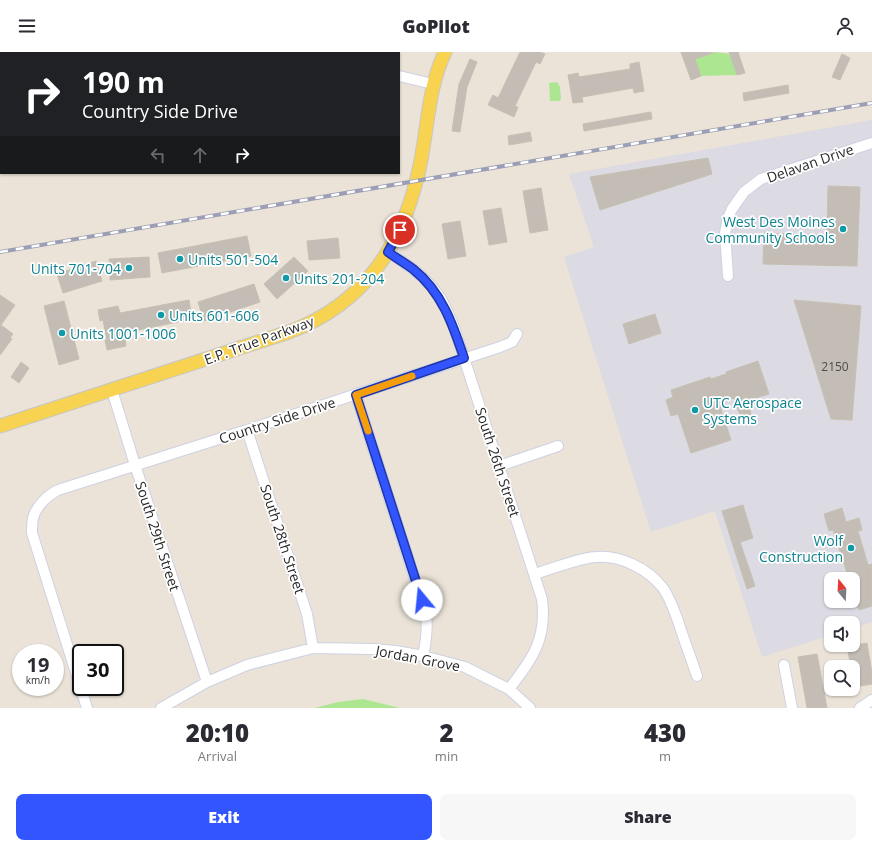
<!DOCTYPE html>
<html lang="en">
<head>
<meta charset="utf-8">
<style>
	body { margin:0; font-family:"Open Sans",sans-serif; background:#f7f7f7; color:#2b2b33; height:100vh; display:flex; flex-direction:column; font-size:15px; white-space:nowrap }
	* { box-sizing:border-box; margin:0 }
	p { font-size:13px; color:#7c7c81 }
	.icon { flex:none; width:22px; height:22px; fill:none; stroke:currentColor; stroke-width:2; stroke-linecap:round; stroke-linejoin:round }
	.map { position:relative; height:656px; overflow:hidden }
	.panel { display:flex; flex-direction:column; background:#fff; flex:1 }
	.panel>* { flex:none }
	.top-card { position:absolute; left:0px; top:0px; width:400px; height:122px; box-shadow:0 1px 3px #0004; background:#202124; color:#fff; overflow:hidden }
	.needle { width:26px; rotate:342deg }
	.tools { position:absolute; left:824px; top:520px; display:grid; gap:8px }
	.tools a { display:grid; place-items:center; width:36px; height:36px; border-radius:8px; background:#fff; box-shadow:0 1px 3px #0004; font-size:20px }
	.speed { position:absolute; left:12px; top:592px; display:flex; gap:8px; font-size:20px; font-weight:700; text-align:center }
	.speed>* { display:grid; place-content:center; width:52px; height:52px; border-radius:50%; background:#fff; box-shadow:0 1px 3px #0004; line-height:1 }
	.speed small { font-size:10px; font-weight:400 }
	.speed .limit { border:2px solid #111; border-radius:6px; background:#fff; color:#111 }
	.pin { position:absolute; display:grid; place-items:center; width:34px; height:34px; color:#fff; margin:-17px; border:2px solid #fff; border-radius:50%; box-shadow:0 1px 4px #0007 }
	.me { position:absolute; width:44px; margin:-22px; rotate:343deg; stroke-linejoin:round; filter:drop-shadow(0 0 3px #0008) }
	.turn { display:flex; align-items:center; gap:14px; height:84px; padding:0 16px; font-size:18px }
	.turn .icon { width:52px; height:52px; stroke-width:2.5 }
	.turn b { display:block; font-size:28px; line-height:34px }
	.lanes { display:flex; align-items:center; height:38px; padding:0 16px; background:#0003; justify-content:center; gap:20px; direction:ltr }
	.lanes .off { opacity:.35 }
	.eta { display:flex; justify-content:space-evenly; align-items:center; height:68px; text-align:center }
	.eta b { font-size:24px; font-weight:800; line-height:28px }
	.button { display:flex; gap:8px; margin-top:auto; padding:8px 16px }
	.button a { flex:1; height:46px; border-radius:8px; background:#3255ff; color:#fff; font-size:16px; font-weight:800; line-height:46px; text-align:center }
	.button a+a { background:#f7f7f7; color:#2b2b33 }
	header { display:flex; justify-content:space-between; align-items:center; height:52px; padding:0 16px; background:#fff; font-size:18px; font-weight:800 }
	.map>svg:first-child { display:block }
	.industrial { fill:#dcdae3; fill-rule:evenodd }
	.green { fill:#ade691 }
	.building { fill:#c3bdb5; stroke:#c6c0b2 }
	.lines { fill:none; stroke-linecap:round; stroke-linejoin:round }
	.minor-casing { stroke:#ced1e2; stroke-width:12 }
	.major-casing { stroke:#c7c7c7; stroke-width:15 }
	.minor { stroke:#fff; stroke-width:10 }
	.major { stroke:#f7d351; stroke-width:13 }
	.rail-casing { stroke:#9b9eb4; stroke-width:4 }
	.rail { stroke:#fff; stroke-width:2.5; stroke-dasharray:8; stroke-linecap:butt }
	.route-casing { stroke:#2037a6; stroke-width:10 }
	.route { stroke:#3255ff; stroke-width:7 }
	.slow { stroke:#f59e0b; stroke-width:7 }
	.culture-dot { fill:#0f9aa8; stroke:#fff; stroke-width:1.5 }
	.labels { text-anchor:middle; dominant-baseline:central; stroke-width:3.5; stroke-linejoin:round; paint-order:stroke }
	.number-label { font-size:12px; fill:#4f4d4b }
	.street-label { font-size:14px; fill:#282828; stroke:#fff }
	.culture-label { font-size:14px; fill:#0d838f; stroke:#fff; text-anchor:start }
</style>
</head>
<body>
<header><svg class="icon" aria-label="menu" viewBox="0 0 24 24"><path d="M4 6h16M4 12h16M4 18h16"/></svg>GoPilot<svg class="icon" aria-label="person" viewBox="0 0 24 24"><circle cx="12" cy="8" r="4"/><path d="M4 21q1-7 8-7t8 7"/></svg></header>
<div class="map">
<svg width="872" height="656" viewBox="0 0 872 656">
	<rect width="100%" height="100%" fill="#ebe3d8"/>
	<path class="industrial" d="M872,68V570L853,576V571H831V583L762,605L715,459L651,480L564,205L594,195L569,122ZM831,527H853V549H831Z"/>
	<path class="green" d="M715,0L730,2L737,23L701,24L695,7Z
		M557,30L560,35L561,47L559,49H550L549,31Z
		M363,647L400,656H315L338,650Z"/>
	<path class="building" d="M520,0H540L545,2L540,12L536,10L515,54L518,55L514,65L488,53L493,43L498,46Z
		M681,0H713V1L695,7L701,24L691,28Z
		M729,0H738L745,21L737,23Z
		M842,2L850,6L840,28L832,25Z
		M470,7L477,10L467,35L460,80L452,79L459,32Z
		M639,10L644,39L634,41L633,36L582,45L583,50L573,51L568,23L578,21L579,25L630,17V12Z
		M788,33L789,41L744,49L743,41Z
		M651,60L652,67L584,79L583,72Z
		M530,80L532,89L509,93L508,84Z
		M708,106L712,122L600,158L590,125Z
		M828,134L860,135L857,214L763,212L764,181L827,183Z
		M541,136L548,178L530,181L523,139Z
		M501,156L507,190L489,193L483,159Z
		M460,169L466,204L448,207L442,172Z
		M247,184L251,204L162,221L158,201Z
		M338,186L340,206L309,208L307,189Z
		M149,205L150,225L110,228L109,207Z
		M294,205L308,219L277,247L264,232Z
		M96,209L102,229L63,241L57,222Z
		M254,232L260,250L204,269L198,250Z
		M0,243L15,253L1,273L13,282L10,286L12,287L0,303Z
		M189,248L192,267L124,281L126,294L107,298L105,288H107L103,268L100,269L98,258L118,254L120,261Z
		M794,248L861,254L852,368L831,367Z
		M64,249L79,307L59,313L44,254Z
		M655,262L661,281L629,292L623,272Z
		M758,309L769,342L752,347L754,352L749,354L751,362L741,366L734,346L719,351L731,388L691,401L678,362L671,364L666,348L673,345L671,338L710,325L711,327L726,322V320Z
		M21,310L29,316L19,331L11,325Z
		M743,453L753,486L740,490L755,534L747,537L722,459Z
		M842,456L846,470L859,466L862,478L858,479L868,513L872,512V554L859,558L856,549L853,551V527H849L833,478L829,479L824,462Z
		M867,591L872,621V632L854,635L853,615H851L847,595Z
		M817,602L827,656H807L798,605Z"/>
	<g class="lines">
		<defs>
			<path id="minor" d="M75,0L76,1
				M293,0L297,1
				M16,1L18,0
				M268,1V0
				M368,1L369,0
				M0,13H1
				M399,24L433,32
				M0,78L1,80
				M388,200C408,213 428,226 441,247C446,256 450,266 454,275L542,547C547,587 533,606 509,637
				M728,224L725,181L728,166L732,157L744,140L761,127L872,91
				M112,338L135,413L207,630
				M356,343L426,562C428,577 426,590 423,604
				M247,378L307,562L313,596
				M499,414L558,394
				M535,522C552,517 578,506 596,505C621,503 648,517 663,536C670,546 674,558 678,569C684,588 691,606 697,624
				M784,613L792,656
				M87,656L32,481C32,476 32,471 33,466C36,454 48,443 58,438L247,378L500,295L512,290L517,282
				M161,656L207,630L247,613L313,596L372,597L396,599L423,604L465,615L509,637L530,656
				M860,656L872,648"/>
			<path id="major" d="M0,374L289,280C367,251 404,190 420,113C428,75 428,36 445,0"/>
		</defs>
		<use href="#minor" class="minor-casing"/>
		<use href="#major" class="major-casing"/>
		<use href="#minor" class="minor"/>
		<use href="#major" class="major"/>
		<defs>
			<path id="rail" d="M0,200L872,51"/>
		</defs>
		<use href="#rail" class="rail-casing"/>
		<use href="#rail" class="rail"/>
	</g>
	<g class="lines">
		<defs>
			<path id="route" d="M400,178L388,200C396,206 405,211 413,217C442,240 453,273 464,306L356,343L422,548"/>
		</defs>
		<use href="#route" class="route-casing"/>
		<use href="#route" class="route"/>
		<path class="slow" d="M368,379L356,343L412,324"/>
	</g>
	<g class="culture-dot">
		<circle cx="843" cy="177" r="4"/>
		<circle cx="180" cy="207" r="4"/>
		<circle cx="129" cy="216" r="4"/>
		<circle cx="286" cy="226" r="4"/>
		<circle cx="161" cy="263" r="4"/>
		<circle cx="62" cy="281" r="4"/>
		<circle cx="695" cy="358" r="4"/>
		<circle cx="851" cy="496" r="4"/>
	</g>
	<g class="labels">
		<g class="number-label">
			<text x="835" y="314">2150</text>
		</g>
		<g class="street-label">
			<text transform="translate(810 111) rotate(-19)">Delavan Drive</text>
			<text transform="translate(259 288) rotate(-20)">E.P. True Parkway</text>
			<text transform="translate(277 368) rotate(-18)">Country Side Drive</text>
			<text transform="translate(498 410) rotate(72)">South 26th Street</text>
			<text transform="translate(158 484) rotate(72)">South 29th Street</text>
			<text transform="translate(283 487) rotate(72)">South 28th Street</text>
			<text transform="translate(418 606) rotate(11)">Jordan Grove</text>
		</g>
		<g class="culture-label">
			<text x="835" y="169" text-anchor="end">West Des Moines<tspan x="835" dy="16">Community Schools</tspan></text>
			<text x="188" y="207">Units 501-504</text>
			<text x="121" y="216" text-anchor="end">Units 701-704</text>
			<text x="294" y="226">Units 201-204</text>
			<text x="169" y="263">Units 601-606</text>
			<text x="70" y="281">Units 1001-1006</text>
			<text x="703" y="350">UTC Aerospace<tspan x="703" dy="16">Systems</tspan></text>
			<text x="843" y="488" text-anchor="end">Wolf<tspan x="843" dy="16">Construction</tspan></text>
		</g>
	</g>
</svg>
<div class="tools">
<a><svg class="needle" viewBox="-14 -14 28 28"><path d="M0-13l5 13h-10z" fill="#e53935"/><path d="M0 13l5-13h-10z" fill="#7c7c81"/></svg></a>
<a><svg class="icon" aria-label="sound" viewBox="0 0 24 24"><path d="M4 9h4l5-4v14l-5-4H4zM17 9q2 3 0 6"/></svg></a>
<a><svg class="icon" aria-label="search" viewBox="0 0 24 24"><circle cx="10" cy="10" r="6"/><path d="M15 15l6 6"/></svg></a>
</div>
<div class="speed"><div>19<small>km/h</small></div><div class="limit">30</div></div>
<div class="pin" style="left:400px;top:178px;background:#d93025"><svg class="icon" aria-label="arrive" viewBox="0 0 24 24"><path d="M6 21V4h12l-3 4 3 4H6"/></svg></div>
<svg class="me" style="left:422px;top:548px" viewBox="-20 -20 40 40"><circle r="19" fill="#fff"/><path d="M0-13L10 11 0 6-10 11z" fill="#3255ff"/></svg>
<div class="top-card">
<div class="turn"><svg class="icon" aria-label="right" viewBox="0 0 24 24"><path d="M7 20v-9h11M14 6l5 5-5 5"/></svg><div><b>190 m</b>Country Side Drive</div></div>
<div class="lanes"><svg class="icon off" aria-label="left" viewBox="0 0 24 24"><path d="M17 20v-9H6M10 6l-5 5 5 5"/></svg><svg class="icon off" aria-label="ahead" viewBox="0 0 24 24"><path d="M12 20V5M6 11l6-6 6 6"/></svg><svg class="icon" aria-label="right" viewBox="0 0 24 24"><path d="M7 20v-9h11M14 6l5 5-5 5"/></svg></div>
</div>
</div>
<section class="panel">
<div class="eta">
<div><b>20:10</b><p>Arrival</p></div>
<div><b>2</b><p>min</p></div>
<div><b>430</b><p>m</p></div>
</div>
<div class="button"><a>Exit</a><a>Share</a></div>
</section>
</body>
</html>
